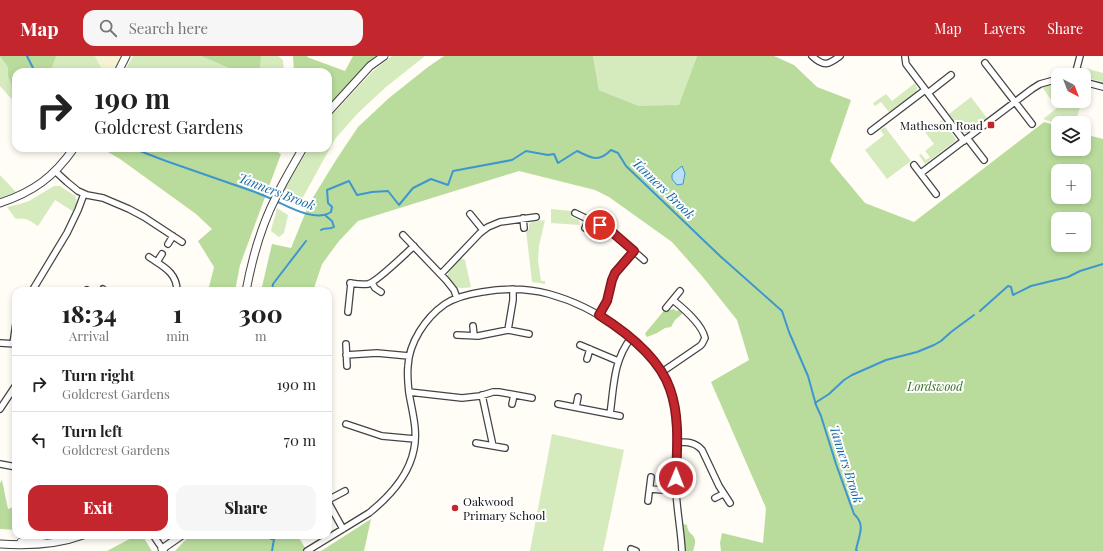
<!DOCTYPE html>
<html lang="en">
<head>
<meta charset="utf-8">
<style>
	body { margin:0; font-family:"Playfair Display",serif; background:#f6f6f6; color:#222; height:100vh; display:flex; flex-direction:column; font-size:15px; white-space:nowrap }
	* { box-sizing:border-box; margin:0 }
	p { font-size:13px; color:#767676 }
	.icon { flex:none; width:22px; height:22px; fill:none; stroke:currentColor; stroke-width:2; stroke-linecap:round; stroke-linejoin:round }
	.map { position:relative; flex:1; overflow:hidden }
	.drawer { position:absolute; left:12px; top:231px; width:320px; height:252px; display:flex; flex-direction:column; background:#fff; border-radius:12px; box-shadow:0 2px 6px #0003 }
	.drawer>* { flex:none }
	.guide { position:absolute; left:12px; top:12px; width:320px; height:84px; border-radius:12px; box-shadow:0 2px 6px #0003; background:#fff; color:#222; overflow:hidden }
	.needle { width:26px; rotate:138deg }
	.fabs { position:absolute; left:1051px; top:12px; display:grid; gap:8px }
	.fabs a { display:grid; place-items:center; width:40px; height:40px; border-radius:8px; background:#fff; box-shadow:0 2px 6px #0003; font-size:20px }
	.pin { position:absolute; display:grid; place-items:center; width:34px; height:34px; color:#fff; margin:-17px; border:2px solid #fff; border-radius:50%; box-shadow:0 1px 4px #0007 }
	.me { position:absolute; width:44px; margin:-22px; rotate:1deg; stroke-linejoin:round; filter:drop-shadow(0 0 3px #0008) }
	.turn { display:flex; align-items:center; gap:14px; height:84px; padding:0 16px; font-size:18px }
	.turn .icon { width:52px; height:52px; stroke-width:2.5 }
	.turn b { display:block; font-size:28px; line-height:34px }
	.eta { display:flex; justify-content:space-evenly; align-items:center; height:68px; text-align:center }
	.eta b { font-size:24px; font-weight:800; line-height:28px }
	.action { display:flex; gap:8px; margin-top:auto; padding:8px 16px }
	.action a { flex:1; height:46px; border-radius:12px; background:#c4262e; color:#fff; font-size:16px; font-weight:800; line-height:46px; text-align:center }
	.action a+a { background:#f6f6f6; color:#222 }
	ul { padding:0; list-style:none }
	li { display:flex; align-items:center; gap:12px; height:56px; padding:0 16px; border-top:1px solid #e0e0e0 }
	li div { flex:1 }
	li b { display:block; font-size:15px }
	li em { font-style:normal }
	header { display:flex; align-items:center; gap:24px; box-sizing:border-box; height:56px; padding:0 20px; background:#c4262e; color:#fff }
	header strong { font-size:19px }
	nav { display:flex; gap:22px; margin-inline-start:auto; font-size:14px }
	.search { width:280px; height:36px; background:#f6f6f6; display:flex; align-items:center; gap:10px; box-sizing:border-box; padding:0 14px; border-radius:12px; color:#767676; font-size:15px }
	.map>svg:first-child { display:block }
	.farmland { fill:#f6f3d4 }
	.green { fill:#d5ebbd }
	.forest { fill:#b9dc9c; fill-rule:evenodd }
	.water { fill:#b9e0f7; stroke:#3f96cf }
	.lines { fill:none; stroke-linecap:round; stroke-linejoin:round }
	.stream { stroke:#3f96cf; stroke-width:2 }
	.minor-casing { stroke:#444; stroke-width:8 }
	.tertiary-casing { stroke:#444; stroke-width:9 }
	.minor { stroke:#fff; stroke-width:5.5 }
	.tertiary { stroke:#fff; stroke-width:7 }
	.route-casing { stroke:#7f191e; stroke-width:10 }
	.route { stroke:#c4262e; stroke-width:7 }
	.poi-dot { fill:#c4262e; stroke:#fff; stroke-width:1.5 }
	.labels { text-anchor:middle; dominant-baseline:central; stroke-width:4; stroke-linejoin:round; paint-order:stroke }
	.poi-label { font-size:12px; fill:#111; stroke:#fff; text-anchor:end }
	.park-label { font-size:12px; font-style:italic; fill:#2f6b1f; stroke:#fff }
	.water-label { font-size:13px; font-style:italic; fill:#1768a6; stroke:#fff }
</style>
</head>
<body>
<header>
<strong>Map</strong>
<div class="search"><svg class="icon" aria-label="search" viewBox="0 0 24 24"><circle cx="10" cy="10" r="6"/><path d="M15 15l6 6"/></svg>Search here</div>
<nav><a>Map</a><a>Layers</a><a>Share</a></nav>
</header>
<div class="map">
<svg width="1103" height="495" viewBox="0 0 1103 495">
	<rect width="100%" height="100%" fill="#fffdf5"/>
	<path class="farmland" d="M95,0H121L113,16H106L103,15Z"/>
	<path class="green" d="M0,0H95L103,15L106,16H16V48L0,30Z
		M133,0H201L238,16H124Z
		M261,0H278L283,4L284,16H260Z
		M392,0H425L386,31L358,57L335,83L302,143L284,134L309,92H328V63L373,15Z
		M593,0H697L679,50H639L599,34Z
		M1081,11L1103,17V26L1084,21V19H1082L1080,16Z
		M915,27L917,32L916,36L889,56L881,46L875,50L873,47L886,38L892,45Z
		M1058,27V45H1082L1075,67L1058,68L1043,63L1057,52L1042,31Z
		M971,41L987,62L968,77H965L962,75L949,58Z
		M942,64L955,82L956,84L954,86L925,108L919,99L921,98L926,104L930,101L925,95L934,88L925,76Z
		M885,71L911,105L887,123L865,94L884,79L880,74Z
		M0,119L16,136L0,142Z
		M54,130H60L75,140C78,145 76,150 74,156L55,144L38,170C29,164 26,161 16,163L7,151L20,148L29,145Z
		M277,152L288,159L284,177L279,181L271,175C272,167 276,160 277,152Z
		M551,153L572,155L571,161L579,164L580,169L551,167Z
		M545,164L539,190L538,204L541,225H545V228L532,226L526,174L529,173V168L532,166Z
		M461,202L465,204L471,231C457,233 455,233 447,220L450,214Z
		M552,378L624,394L603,495H530Z"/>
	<path class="forest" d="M0,0H56L52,11L53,16H16V35L12,29L8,20V11Z
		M201,0H261L260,16H238Z
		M293,0H308L307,1L345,15L353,0H377L371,4L328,50V16H294Z
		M444,0H593L599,34L639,50L679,49L697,0H774L794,9L817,31L851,44L830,105L865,147L914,166L1044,66L1058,70V93H1084V78L1103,83V495H721L720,487L722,477L763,487L766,452L711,326L749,304L737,264L702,220L672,186L609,141L595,134L519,115L358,165L339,185L322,208L313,235H261L272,188L291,192L309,148L336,104L358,71L389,42L428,11ZM1058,115H1084V141H1058ZM1058,163H1084V189H1058Z
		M101,92H211L213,93L214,92H271L281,98L240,209L235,235H208L214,211L198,185L212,173L196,158L120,103Z
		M674,253L676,255L679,254L682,256V258L675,264L671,271L665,272L657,277L647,281L645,278L647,275L662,257L664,254H670Z
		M2,424L8,453L16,450V474L0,473V427Z
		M371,463L364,495H321Z
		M683,468L687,469C688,482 700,476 693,495H685Z
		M137,479H142L152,495H107Z
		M190,479H297L306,493L302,495H175Z"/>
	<path class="water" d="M682,110L685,117C684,121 684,124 683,128L677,129L672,123V119L673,117Z"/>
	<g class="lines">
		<path class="stream" d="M27,0L35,16
			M132,92L166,105L255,136L272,143
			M276,145C291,152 316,166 331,156L332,151L328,147L327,134L349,125L357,139L372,136L388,135L399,149L413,132L431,123L448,129L453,115L512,104L526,95L548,99L554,98L558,107L577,95C592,102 598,107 611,94L618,97L626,110L720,200L782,255L789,276L808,320L816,349L821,360L836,408L854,458C866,469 859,479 856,494L857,495
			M321,174C325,171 329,174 334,171L332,165L326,160
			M272,235L273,228L306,185
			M980,255L1008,230L1011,231L1013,239L1031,230L1068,221L1080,215L1103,208
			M815,347L829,338L844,324L852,319L886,304L917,296L934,289L941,285L951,276L974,259
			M270,479L271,483H274L272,495"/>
		<defs>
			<path id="minor" d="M812,0C824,11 828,9 840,0
				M905,1L906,8L964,85
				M985,7L1032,68
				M1075,19L1080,0
				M1084,26L1103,31
				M928,37L951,19
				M871,75L925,34
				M967,82L984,104
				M914,109L936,138
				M55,115L67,126L78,135L87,139L103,142L129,153L144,161L182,186
				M921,117L1032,33L1040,28L1058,23
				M575,157L600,169L612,176L644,204
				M470,158L483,174
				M523,162L524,172
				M585,172L589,163
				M403,179L446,224L454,234L457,242
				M168,188L173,180
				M149,201C162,210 177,216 177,235
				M157,206L162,198
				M441,218L480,177L488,171L500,166L536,161
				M350,227C356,228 362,229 368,228C377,226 406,197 414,190
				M372,227L375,232L381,236
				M87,234L89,235
				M32,235L67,177L78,154L84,138
				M102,235L103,233
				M666,252L680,235
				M348,256L351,227
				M599,259L607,245L612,224L615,217L634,195
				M473,270L474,280
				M508,274L513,244V233
				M457,279L478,280L508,274L529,278
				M0,287L16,288
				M13,288L16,267
				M346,288L347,310
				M580,289L618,305
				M346,299L377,297L409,300
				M587,303L590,293
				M662,316L700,290L702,288L705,282C702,268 684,253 673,244
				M409,336L462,342L480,340L493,336H499L532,342
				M482,339L493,390
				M512,348L514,339
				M558,348L620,360
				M576,351L578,341
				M0,353L16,329
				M610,358C614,331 613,305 631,282
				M346,368L382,380L415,383
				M677,386C687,386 695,386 702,394L719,430L730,447
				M476,387L505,392
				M0,408L16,411
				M650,433L676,435
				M715,442L723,438
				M328,444L345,435
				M648,445L651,421
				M328,446L343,473
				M153,479L164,495
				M631,493L636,495
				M307,495L369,457C389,441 409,420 414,393C418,374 412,355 409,337C408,328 407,319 408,310C409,287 425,262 445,248C456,241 469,238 482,236C505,232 527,232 549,238C593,250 653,287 670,332C682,364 675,401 676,435C677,455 681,475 682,495"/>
			<path id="tertiary" d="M118,16L126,0
				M328,56L370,10L384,0
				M0,147C33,136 54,121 74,92
				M246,235C252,203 261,170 276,141C284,124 294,108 303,92
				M21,486L48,479
				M0,488C28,490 56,489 83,479
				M162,493L182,479"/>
		</defs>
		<use href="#minor" class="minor-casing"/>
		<use href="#tertiary" class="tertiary-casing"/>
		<use href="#minor" class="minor"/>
		<use href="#tertiary" class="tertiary"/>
	</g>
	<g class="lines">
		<defs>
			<path id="route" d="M600,169L612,176L634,195L615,217L612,224L607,245L599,259C626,276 659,301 670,333C680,361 677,393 676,422"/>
		</defs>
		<use href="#route" class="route-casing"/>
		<use href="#route" class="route"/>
	</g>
	<g class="poi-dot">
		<rect x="987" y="65" width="8" height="8" rx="2"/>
		<circle cx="455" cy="452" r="4"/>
	</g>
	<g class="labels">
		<g class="poi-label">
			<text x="983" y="69">Matheson Road</text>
			<text x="463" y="445" text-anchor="start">Oakwood<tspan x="463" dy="14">Primary School</tspan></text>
		</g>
		<g class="park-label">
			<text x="935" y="330">Lordswood</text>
		</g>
		<g class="water-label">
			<text transform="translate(664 132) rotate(44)">Tanners Brook</text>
			<text transform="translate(277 135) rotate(21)">Tanners Brook</text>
			<text transform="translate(847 408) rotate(72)">Tanners Brook</text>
		</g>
	</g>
</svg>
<div class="fabs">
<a><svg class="needle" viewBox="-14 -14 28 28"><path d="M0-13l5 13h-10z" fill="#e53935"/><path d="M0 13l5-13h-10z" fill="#767676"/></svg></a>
<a><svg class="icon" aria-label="layers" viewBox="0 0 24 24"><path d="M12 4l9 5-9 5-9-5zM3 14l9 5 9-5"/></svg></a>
<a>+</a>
<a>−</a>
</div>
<div class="pin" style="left:600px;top:169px;background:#d93025"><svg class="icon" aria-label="arrive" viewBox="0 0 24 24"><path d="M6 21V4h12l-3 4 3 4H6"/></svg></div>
<svg class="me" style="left:676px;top:422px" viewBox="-20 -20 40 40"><circle r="17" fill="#c4262e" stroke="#fff" stroke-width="3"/><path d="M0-11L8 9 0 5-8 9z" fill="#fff"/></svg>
<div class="guide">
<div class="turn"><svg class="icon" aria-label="right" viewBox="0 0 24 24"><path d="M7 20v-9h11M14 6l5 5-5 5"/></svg><div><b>190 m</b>Goldcrest Gardens</div></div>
</div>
<section class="drawer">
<div class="eta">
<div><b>18:34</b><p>Arrival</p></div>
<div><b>1</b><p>min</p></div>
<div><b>300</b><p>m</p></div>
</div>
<ul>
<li><svg class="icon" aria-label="right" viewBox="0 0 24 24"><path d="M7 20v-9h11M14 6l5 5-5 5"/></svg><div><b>Turn right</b><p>Goldcrest Gardens</p></div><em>190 m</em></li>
<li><svg class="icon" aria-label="left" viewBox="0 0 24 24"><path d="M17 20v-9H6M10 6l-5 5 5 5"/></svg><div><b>Turn left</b><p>Goldcrest Gardens</p></div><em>70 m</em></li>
</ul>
<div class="action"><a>Exit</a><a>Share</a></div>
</section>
</div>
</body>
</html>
